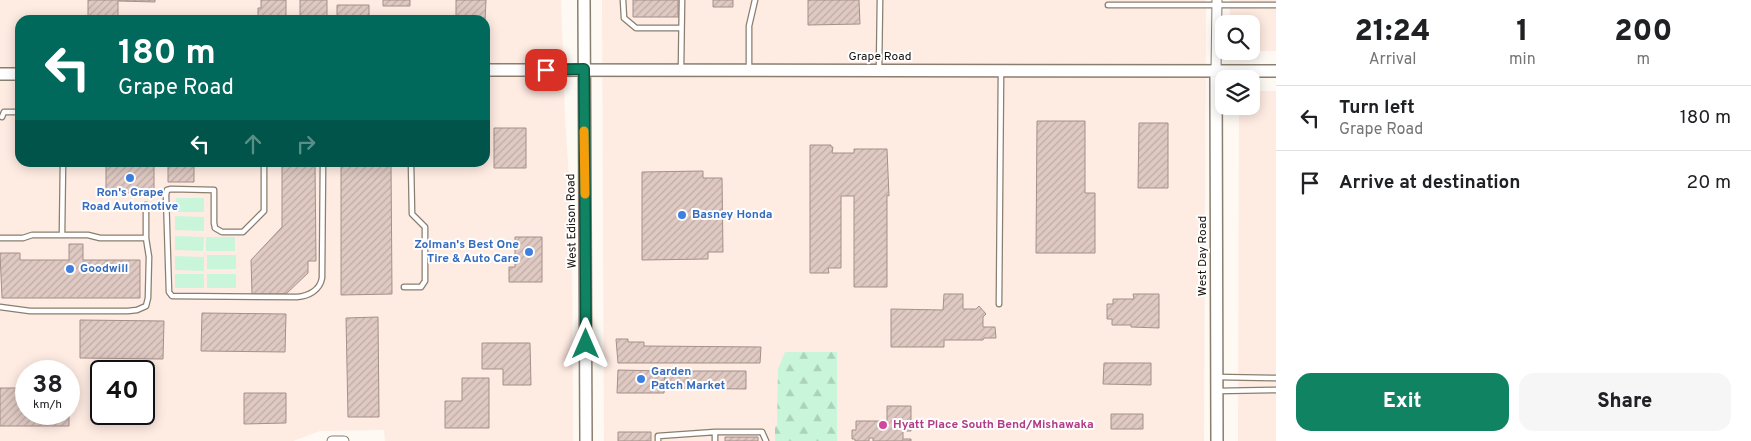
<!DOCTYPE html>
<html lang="en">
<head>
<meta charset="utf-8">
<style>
	body { margin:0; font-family:Overpass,sans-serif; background:#f6f6f6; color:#202124; height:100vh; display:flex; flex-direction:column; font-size:19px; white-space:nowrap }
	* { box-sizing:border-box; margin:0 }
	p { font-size:16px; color:#757577 }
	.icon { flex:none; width:28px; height:28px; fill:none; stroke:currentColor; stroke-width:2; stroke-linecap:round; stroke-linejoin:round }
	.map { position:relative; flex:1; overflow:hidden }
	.panel { display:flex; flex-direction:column; background:#fff; width:475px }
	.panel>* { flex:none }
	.guide { position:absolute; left:15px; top:15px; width:475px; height:152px; border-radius:15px; box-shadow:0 2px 12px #0003; background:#00695c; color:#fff; overflow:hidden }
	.fabs { position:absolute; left:1215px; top:15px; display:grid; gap:10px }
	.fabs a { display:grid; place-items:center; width:45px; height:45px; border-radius:10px; background:#fff; box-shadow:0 2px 12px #0003; font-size:25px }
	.speed { position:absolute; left:15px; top:360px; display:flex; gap:10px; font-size:25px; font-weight:700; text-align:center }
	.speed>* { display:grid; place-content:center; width:65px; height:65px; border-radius:50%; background:#fff; box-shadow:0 2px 12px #0003; line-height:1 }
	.speed small { font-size:12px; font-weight:400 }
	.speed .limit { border:2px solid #111; border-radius:8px; background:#fff; color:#111 }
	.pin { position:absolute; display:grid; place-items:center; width:42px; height:42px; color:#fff; margin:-21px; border-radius:10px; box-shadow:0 2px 8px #0006 }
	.me { position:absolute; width:55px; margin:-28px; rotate:0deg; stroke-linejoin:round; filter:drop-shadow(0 0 4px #0008) }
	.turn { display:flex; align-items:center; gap:18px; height:105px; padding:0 20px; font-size:22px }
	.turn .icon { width:65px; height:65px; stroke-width:2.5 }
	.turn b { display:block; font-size:35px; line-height:42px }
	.lanes { display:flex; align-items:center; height:48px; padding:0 20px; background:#0003; justify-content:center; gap:25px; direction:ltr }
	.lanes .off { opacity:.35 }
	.eta { display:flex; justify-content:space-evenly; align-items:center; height:85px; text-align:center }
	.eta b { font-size:30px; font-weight:800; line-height:35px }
	.button { display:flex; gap:10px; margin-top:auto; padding:10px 20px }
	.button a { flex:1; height:58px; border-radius:15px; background:#108362; color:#fff; font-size:20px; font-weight:800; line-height:58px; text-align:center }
	.button a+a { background:#f6f6f6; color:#202124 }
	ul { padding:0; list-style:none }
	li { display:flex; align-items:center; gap:15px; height:65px; padding:0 20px; border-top:1px solid #e0e0e0 }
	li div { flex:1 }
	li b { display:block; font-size:19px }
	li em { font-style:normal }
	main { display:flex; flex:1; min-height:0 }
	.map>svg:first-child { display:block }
	.commercial { fill:#feebe2; fill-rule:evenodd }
	.green { fill:#c9f6db }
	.forest { fill:url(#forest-firs) }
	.building { fill:url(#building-hatch); stroke:#a5908a }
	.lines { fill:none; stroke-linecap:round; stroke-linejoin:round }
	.lane-casing { stroke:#8a7e6f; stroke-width:7 }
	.street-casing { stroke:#8a7e6f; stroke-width:11 }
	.secondary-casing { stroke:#8a7e6f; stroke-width:14 }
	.lane { stroke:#fff; stroke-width:4.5 }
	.street { stroke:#fff; stroke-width:9 }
	.secondary { stroke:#fff; stroke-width:11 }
	.route-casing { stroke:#0a5540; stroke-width:12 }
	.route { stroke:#108362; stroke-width:9 }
	.slow { stroke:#f59e0b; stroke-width:9 }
	.shop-dot { fill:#3f7fe0; stroke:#fff; stroke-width:2 }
	.hotel-dot { fill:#d1479c; stroke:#fff; stroke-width:2 }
	.labels { text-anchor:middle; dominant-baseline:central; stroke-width:4; stroke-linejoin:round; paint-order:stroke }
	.street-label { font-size:12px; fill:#14100b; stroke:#fff }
	.shop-label { font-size:12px; font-weight:bold; fill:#366cbe; stroke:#fff; text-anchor:start }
	.hotel-label { font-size:12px; font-weight:bold; fill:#b23c85; stroke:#fff; text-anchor:start }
</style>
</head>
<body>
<main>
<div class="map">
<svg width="1276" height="441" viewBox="0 0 1276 441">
	<defs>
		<pattern id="forest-firs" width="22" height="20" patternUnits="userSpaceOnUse" patternTransform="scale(1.25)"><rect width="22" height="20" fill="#c9f6db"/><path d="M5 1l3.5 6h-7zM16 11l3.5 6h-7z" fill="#acd2bb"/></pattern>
		<pattern id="building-hatch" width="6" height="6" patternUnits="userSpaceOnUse" patternTransform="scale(1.25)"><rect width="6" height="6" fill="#dfc9c2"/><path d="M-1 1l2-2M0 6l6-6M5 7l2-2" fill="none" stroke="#beaca5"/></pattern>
	</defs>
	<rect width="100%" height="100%" fill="#fef9f2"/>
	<path class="commercial" d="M0,0H561L565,118L572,223L573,441H385L384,430L320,431L293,441H0ZM20,20H485V162H20ZM26,371H69V414H26ZM101,371H144V414H101Z
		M602,0H1206L1204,441H604Z
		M1230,0H1276V51H1251V24H1230Z
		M1251,91H1276V441H1238L1239,106H1251Z"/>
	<path class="green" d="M176,198H204V212H175Z
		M175,216L204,217V231L175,230Z
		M175,236L204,237L203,251L175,250Z
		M206,237H235V251H206Z
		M207,255H236V269H207Z
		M175,256L204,257V271L175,270Z
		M175,274H204V288H175Z
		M207,274H236V288H207Z"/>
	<path class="forest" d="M785,352H837V441H775V426H777L778,369Z"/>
	<path class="building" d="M88,0H155V2L118,1V19H88Z
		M261,0H286V20H258V8H261Z
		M300,0H327V20H300Z
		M383,0H410V6H383Z
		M456,0H486L485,21L456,20Z
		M633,0H678V17H633Z
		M713,0H733V7H713Z
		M808,0H859L860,24L808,25Z
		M337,5H369V20H337Z
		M1037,121H1085V193H1095V253H1036Z
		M1139,123H1168V188H1138Z
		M494,128H526V168H494Z
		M810,145H831V147H833L832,153H854V149H887L889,196L887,195V287H854V196H841V268H828L829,273H810Z
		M106,162H154V193H106Z
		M168,162H194V182H168Z
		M282,162H315L316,261H308V273L286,294H252L251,260L282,227Z
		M341,162H391L392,294L341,295Z
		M703,171V178H722L723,252H708V259L642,260V172Z
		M515,237H542V282H509V267H515Z
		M69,244H83V260H140V298H2L0,253H20V260H69Z
		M944,294H963V309H976L979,306L986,314L983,317V327H995L996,338H984L983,340H944V347H891V309L943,310Z
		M1133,294H1159V328L1131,327V325H1112V319H1107V304H1113V299H1134Z
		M202,313L286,314L285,352L201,351Z
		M378,317L379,417H348L346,318Z
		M80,320L164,321L163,359L80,358Z
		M616,339H628V342H644V346L761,347L760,363H618Z
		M482,343H530L531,385H503V369H482Z
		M1104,363H1151V385L1103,384Z
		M618,370L665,371L664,393H617Z
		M665,371H746V389L664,388Z
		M462,378H489V428H445V401H462Z
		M0,388H26V414H69V426H0Z
		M244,393H286V423L244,424Z
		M887,406H911V431H903V439H911V441H873V438H869V441H855V439H852V430H856V421H887Z
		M1111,414H1143V429H1111Z
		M618,432H651V441H618Z
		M725,437H758V441H725Z"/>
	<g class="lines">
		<defs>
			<path id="lane" d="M623,0L624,18L636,28H681
				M1108,5H1276
				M681,69L682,0
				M749,69V26L755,0
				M879,69L880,0
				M2,117L4,112H20
				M264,162V211L243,232H222L215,228L214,223V190L171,189L167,190L166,195L169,292L172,296L297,297C309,296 320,290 322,278L323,162
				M62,235L63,162
				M0,238H23L32,235H88L100,238H146
				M404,287H421L425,281V227L412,214L411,162
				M999,304L1001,72
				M0,307L30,311H128L137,310L146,306L148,298L149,257L146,238V205
				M1217,377L1276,378
				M1218,391L1276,390
				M715,432H762L766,441
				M658,441V436L715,432V441"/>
			<path id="street" d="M1216,71L1217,0
				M332,441H344"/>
			<path id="secondary" d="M584,0L586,441
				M485,70L1276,71
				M1216,71L1217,441
				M0,74H20"/>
		</defs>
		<use href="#lane" class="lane-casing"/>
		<use href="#street" class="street-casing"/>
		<use href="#secondary" class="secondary-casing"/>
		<use href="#lane" class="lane"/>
		<use href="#street" class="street"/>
		<use href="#secondary" class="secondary"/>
	</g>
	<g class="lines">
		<defs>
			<path id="route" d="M546,70L584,69L586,344"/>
		</defs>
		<use href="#route" class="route-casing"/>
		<use href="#route" class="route"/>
		<path class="slow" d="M584,131L585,194"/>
	</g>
	<g class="shop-dot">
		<circle cx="130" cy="178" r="5"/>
		<circle cx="682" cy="215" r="5"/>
		<circle cx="529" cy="252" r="5"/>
		<circle cx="70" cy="269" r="5"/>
		<circle cx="641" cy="379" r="5"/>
	</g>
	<circle class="hotel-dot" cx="883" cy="425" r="5"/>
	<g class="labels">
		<g class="street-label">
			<text x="880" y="57">Grape Road</text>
			<text transform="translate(572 221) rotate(-91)">West Edison Road</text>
			<text transform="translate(1203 256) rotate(-90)">West Day Road</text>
		</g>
		<g class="shop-label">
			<text x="130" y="193" text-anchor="middle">Ron's Grape<tspan x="130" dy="14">Road Automotive</tspan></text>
			<text x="692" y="215">Basney Honda</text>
			<text x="519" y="245" text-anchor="end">Zolman's Best One<tspan x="519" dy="14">Tire &amp; Auto Care</tspan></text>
			<text x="80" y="269">Goodwill</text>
			<text x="651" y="372">Garden<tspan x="651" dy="14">Patch Market</tspan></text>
		</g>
		<g class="hotel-label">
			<text x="893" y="425">Hyatt Place South Bend/Mishawaka</text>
		</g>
	</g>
</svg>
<div class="fabs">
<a><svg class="icon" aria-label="search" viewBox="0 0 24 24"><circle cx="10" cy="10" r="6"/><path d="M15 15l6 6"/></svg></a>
<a><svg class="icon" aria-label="layers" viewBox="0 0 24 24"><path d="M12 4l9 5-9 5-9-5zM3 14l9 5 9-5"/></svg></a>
</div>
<div class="speed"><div>38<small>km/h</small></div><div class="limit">40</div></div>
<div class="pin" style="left:546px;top:70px;background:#d93025"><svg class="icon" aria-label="arrive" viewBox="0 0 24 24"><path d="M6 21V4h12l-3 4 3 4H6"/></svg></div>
<svg class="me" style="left:586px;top:344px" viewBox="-20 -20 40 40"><path d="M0-17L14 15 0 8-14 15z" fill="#108362" stroke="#fff" stroke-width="4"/></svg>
<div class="guide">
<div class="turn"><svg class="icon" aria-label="left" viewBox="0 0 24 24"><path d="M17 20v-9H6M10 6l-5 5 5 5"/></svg><div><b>180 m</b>Grape Road</div></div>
<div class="lanes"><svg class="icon" aria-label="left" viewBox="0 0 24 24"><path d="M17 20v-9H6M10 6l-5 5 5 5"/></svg><svg class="icon off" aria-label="ahead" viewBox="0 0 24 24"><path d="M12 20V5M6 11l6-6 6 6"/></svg><svg class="icon off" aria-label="right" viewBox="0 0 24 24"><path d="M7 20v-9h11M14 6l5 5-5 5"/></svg></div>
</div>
</div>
<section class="panel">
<div class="eta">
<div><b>21:24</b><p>Arrival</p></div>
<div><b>1</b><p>min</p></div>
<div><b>200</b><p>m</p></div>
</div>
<ul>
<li><svg class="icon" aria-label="left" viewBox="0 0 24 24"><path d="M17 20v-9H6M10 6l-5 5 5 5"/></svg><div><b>Turn left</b><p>Grape Road</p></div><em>180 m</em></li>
<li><svg class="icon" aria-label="arrive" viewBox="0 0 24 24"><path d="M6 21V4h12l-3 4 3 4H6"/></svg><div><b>Arrive at destination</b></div><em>20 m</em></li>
</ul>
<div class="button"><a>Exit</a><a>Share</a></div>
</section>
</main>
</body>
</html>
